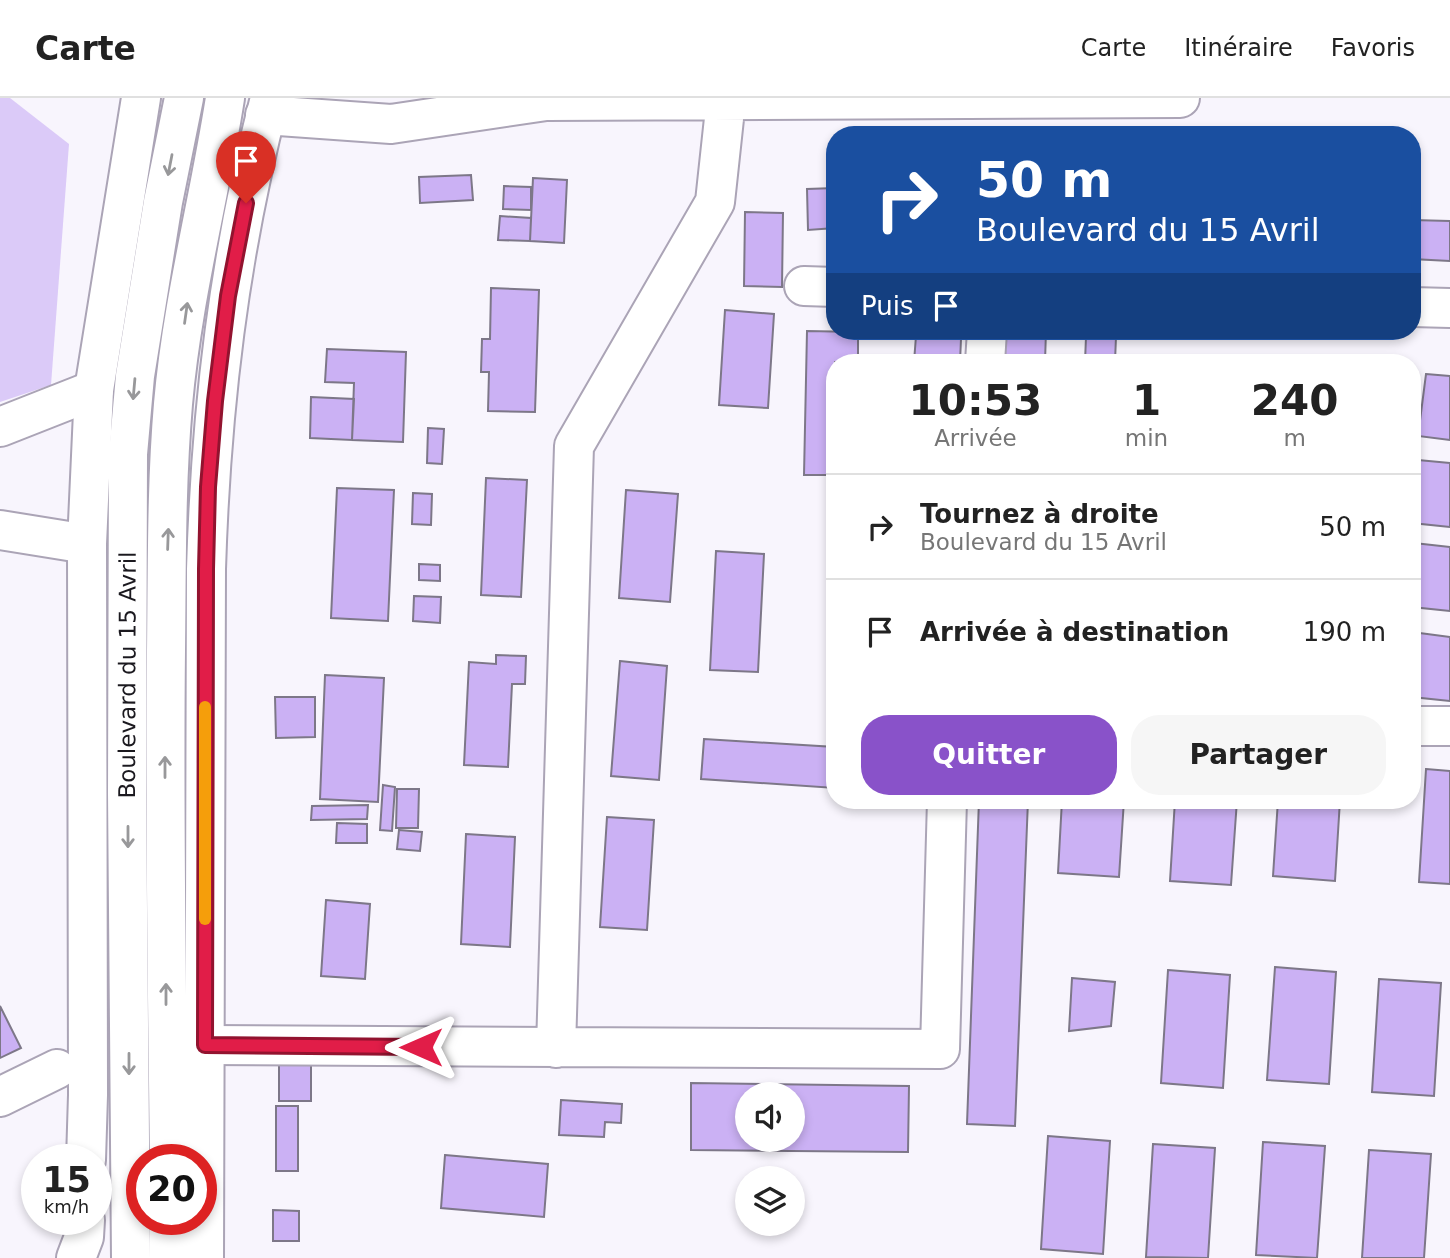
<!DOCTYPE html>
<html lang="fr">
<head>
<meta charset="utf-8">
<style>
	body { margin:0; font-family:"DejaVu Sans",sans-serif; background:#f6f6f6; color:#222; height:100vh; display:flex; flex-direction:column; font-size:26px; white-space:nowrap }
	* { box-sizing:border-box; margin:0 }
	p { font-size:23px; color:#767676 }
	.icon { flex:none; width:38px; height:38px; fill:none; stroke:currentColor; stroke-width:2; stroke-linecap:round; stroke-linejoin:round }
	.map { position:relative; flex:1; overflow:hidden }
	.sheet { position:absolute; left:826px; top:256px; width:595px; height:455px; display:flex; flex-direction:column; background:#fff; border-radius:28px; box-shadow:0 4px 10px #0003 }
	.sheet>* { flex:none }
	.top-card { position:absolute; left:826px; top:28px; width:595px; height:214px; border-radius:28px; box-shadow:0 4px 10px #0003; background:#1a4fa0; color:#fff; overflow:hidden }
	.controls { position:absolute; left:735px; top:984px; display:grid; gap:14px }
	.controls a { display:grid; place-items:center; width:70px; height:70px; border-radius:50%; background:#fff; box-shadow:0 4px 10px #0003; font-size:35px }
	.speed { position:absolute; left:21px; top:1046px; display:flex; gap:14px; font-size:35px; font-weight:700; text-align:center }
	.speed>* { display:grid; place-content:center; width:91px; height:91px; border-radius:50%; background:#fff; box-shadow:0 4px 10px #0003; line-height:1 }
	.speed small { font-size:18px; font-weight:400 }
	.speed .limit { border:10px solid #d22; background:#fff; color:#111 }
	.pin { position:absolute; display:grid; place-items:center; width:60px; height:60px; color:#fff; margin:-72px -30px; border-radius:50% 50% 50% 0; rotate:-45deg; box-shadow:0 0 7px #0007 }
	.pin .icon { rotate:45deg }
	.me { position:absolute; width:77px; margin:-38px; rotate:270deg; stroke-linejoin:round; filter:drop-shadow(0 0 5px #0008) }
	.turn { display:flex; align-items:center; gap:24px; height:147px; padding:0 35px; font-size:32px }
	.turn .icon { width:91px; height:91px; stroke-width:2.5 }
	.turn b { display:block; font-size:49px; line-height:60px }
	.then { display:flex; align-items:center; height:66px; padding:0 35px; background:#0003; gap:14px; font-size:26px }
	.eta { display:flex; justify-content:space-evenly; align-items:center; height:119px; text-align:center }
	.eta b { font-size:42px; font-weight:800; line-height:49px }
	.button { display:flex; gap:14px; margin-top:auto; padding:14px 35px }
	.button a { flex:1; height:80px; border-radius:28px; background:#8952c9; color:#fff; font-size:28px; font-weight:800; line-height:80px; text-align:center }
	.button a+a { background:#f6f6f6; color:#222 }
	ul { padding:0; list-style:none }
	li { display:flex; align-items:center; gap:21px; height:105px; padding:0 35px; border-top:2px solid #e0e0e0 }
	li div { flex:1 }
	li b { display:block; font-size:26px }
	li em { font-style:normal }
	header { display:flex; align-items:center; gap:42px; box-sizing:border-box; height:98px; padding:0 35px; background:#fff; border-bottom:2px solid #e0e0e0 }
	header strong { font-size:33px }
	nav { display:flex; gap:38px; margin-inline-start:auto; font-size:24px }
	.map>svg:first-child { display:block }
	.green { fill:#dbcaf8 }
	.building { fill:#cbb1f4; stroke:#7d7788; stroke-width:2; fill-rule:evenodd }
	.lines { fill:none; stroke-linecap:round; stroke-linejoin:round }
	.minor-casing { stroke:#aba4b6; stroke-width:42 }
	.major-casing { stroke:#aba4b6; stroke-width:42 }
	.highway-casing { stroke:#aba4b6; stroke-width:42 }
	.minor { stroke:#fff; stroke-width:38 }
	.major { stroke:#fff; stroke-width:38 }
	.highway { stroke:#fff; stroke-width:38 }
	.oneway { stroke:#98989a }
	.route-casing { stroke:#92132f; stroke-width:18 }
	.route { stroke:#e11d48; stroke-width:12 }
	.slow { stroke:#f59e0b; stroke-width:12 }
	.labels { text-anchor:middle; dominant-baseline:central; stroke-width:7; stroke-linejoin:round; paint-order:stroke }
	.street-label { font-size:23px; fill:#1b191f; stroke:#f8f5fd }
</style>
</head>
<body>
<header>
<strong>Carte</strong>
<nav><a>Carte</a><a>Itinéraire</a><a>Favoris</a></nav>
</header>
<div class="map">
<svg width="1450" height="1160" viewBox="0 0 1450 1160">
	<rect width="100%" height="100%" fill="#f8f5fd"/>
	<path class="green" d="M0,0H10L69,46L51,287L0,304Z"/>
	<path class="building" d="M471,77L473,102L420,105L419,79Z
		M533,80L567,82L564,145L530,143Z
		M504,88L531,89V112L503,111Z
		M835,90V130L808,132L807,91Z
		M745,114L783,115L782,189L744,188Z
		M500,118L531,120L530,143L498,142Z
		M1412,122L1450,123V163L1412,161Z
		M491,190L539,192L535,314L488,313L489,274H481L482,241H490Z
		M725,212L774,216L768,310L719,307Z
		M807,233L858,234V264H835V377H804Z
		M1004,233H1046L1045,264H1002Z
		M916,238L961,241L960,264H914Z
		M1086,239H1116L1115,264H1085Z
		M327,251L406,254L403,344L352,342L354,285L325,284Z
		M1426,276L1450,278V342L1418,338Z
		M311,299L354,301L352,342L310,340Z
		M428,330L444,331L442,366L427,365Z
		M1418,362L1450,365V429L1412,425Z
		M486,380L527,382L521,499L481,497Z
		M337,390L394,392L388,523L331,520Z
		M626,392L678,396L670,504L619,500Z
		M413,395L432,396L431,427L412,426Z
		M1414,445L1450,449V513L1412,509Z
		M716,453L764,456L758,574L710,572Z
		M419,466L440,467V483L419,482Z
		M414,498L441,499L440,525L413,523Z
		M1412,534L1450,539V603L1412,599Z
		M496,557L526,558L525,586H512L508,669L464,667L469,564L496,566Z
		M620,563L667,568L659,682L611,678Z
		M325,577L384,580L378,704L320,701Z
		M275,599H315V639L276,640Z
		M704,641L835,649V690L701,681Z
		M1426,671L1450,673V786L1419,784Z
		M383,687L395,689L392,733L380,732Z
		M397,691H419L418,730H396Z
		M979,702H1028L1015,1028L967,1026Z
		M1062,702H1124L1119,779L1058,775Z
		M1175,702H1237L1231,787L1170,783Z
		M1278,702H1340L1335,783L1273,778Z
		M368,707L367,721L311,722L312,708Z
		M607,719L654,722L647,832L600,829Z
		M337,725L367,726V745H336Z
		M399,732L422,734L420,753L397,751Z
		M466,736L515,739L510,849L461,846Z
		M326,802L370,806L365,881L321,878Z
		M1275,869L1336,874L1329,986L1267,982Z
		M1168,872L1230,877L1223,990L1161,985Z
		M1072,880L1115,884L1111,928L1069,933Z
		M1379,881L1441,885L1434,998L1372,994Z
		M0,908L21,950L0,960Z
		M279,966L311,967V1003H279Z
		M691,985L909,988L908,1054L691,1052ZM747,996H793V1041H747Z
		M561,1002L622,1006L621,1025L605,1024L604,1039L559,1037Z
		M276,1008H298V1073H276Z
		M1048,1038L1110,1043L1103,1156L1041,1151Z
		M1263,1044L1325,1048L1317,1160L1256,1157Z
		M1153,1046L1215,1050L1208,1160L1146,1159Z
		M1369,1052L1431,1056L1424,1160H1362Z
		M445,1057L548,1066L544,1119L441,1110Z
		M273,1112L299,1113V1143H273Z"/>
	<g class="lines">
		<defs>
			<path id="minor" d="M265,17L391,26L546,3L1180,0
				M804,188L835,189
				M1412,209L1450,210
				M985,264L987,233
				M0,329L94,292
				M0,432L87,446
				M1412,628H1450
				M205,947L940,951L947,702
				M556,950L574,348L715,104L726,2
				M0,999L57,971"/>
			<path id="major" d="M86,1062L88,997L87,446L94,292L141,0
				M76,1160L84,1139L85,1122
				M204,1160L206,471C211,310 229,157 270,0"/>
			<g id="highway">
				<path d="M169,1062C167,892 164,723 166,553C167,471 166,388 173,306C182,203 209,102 225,0"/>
				<path d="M169,1122V1160"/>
				<path id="s1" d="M131,1160L127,695L128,356L135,278L163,104L184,0"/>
			</g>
		</defs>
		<use href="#minor" class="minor-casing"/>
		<use href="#major" class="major-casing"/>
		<use href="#highway" class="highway-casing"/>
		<use href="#minor" class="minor"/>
		<use href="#major" class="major"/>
		<use href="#highway" class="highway"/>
	</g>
	<defs><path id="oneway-shaft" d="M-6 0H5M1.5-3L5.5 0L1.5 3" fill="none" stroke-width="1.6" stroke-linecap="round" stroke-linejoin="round" transform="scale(1.75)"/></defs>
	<g class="oneway">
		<use href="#oneway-shaft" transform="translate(170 67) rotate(101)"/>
		<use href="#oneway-shaft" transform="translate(186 215) rotate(-82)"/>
		<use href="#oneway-shaft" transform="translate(134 291) rotate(95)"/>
		<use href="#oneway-shaft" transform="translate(168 441) rotate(-88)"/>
		<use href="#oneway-shaft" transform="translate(165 669) rotate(-90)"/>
		<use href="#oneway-shaft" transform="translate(128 739) rotate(90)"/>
		<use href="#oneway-shaft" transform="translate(166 896) rotate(-90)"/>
		<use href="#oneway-shaft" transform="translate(129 966) rotate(90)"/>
	</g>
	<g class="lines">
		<defs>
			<path id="route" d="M246,105L228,198L215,303L208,389L206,471L205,947L421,949"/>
		</defs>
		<use href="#route" class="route-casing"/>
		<use href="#route" class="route"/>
		<path class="slow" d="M205,821V609"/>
	</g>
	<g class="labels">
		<g class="street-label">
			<text stroke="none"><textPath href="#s1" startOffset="583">Boulevard du 15 Avril</textPath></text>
		</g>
	</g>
</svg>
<div class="controls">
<a><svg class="icon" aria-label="sound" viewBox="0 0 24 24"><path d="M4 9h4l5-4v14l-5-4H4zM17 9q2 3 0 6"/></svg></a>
<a><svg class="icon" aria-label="layers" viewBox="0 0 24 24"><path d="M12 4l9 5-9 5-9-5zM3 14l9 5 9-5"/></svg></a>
</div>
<div class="speed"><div>15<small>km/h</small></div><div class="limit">20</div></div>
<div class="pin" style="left:246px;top:105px;background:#d93025"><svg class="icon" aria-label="arrive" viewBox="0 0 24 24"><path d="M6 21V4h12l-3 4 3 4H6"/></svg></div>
<svg class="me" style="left:421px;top:949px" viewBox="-20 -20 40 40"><path d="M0-17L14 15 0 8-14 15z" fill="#e11d48" stroke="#fff" stroke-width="4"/></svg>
<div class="top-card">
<div class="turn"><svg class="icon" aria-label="right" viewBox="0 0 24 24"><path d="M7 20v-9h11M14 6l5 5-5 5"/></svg><div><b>50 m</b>Boulevard du 15 Avril</div></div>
<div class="then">Puis<svg class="icon" aria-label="arrive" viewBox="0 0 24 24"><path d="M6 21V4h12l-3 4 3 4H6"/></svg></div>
</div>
<section class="sheet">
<div class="eta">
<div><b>10:53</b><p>Arrivée</p></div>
<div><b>1</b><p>min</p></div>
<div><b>240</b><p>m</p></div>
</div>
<ul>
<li><svg class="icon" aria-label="right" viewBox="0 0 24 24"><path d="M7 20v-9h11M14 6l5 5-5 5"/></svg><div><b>Tournez à droite</b><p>Boulevard du 15 Avril</p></div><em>50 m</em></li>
<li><svg class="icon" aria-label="arrive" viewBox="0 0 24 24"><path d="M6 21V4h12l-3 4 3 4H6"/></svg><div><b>Arrivée à destination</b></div><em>190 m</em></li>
</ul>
<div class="button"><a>Quitter</a><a>Partager</a></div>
</section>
</div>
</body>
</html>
